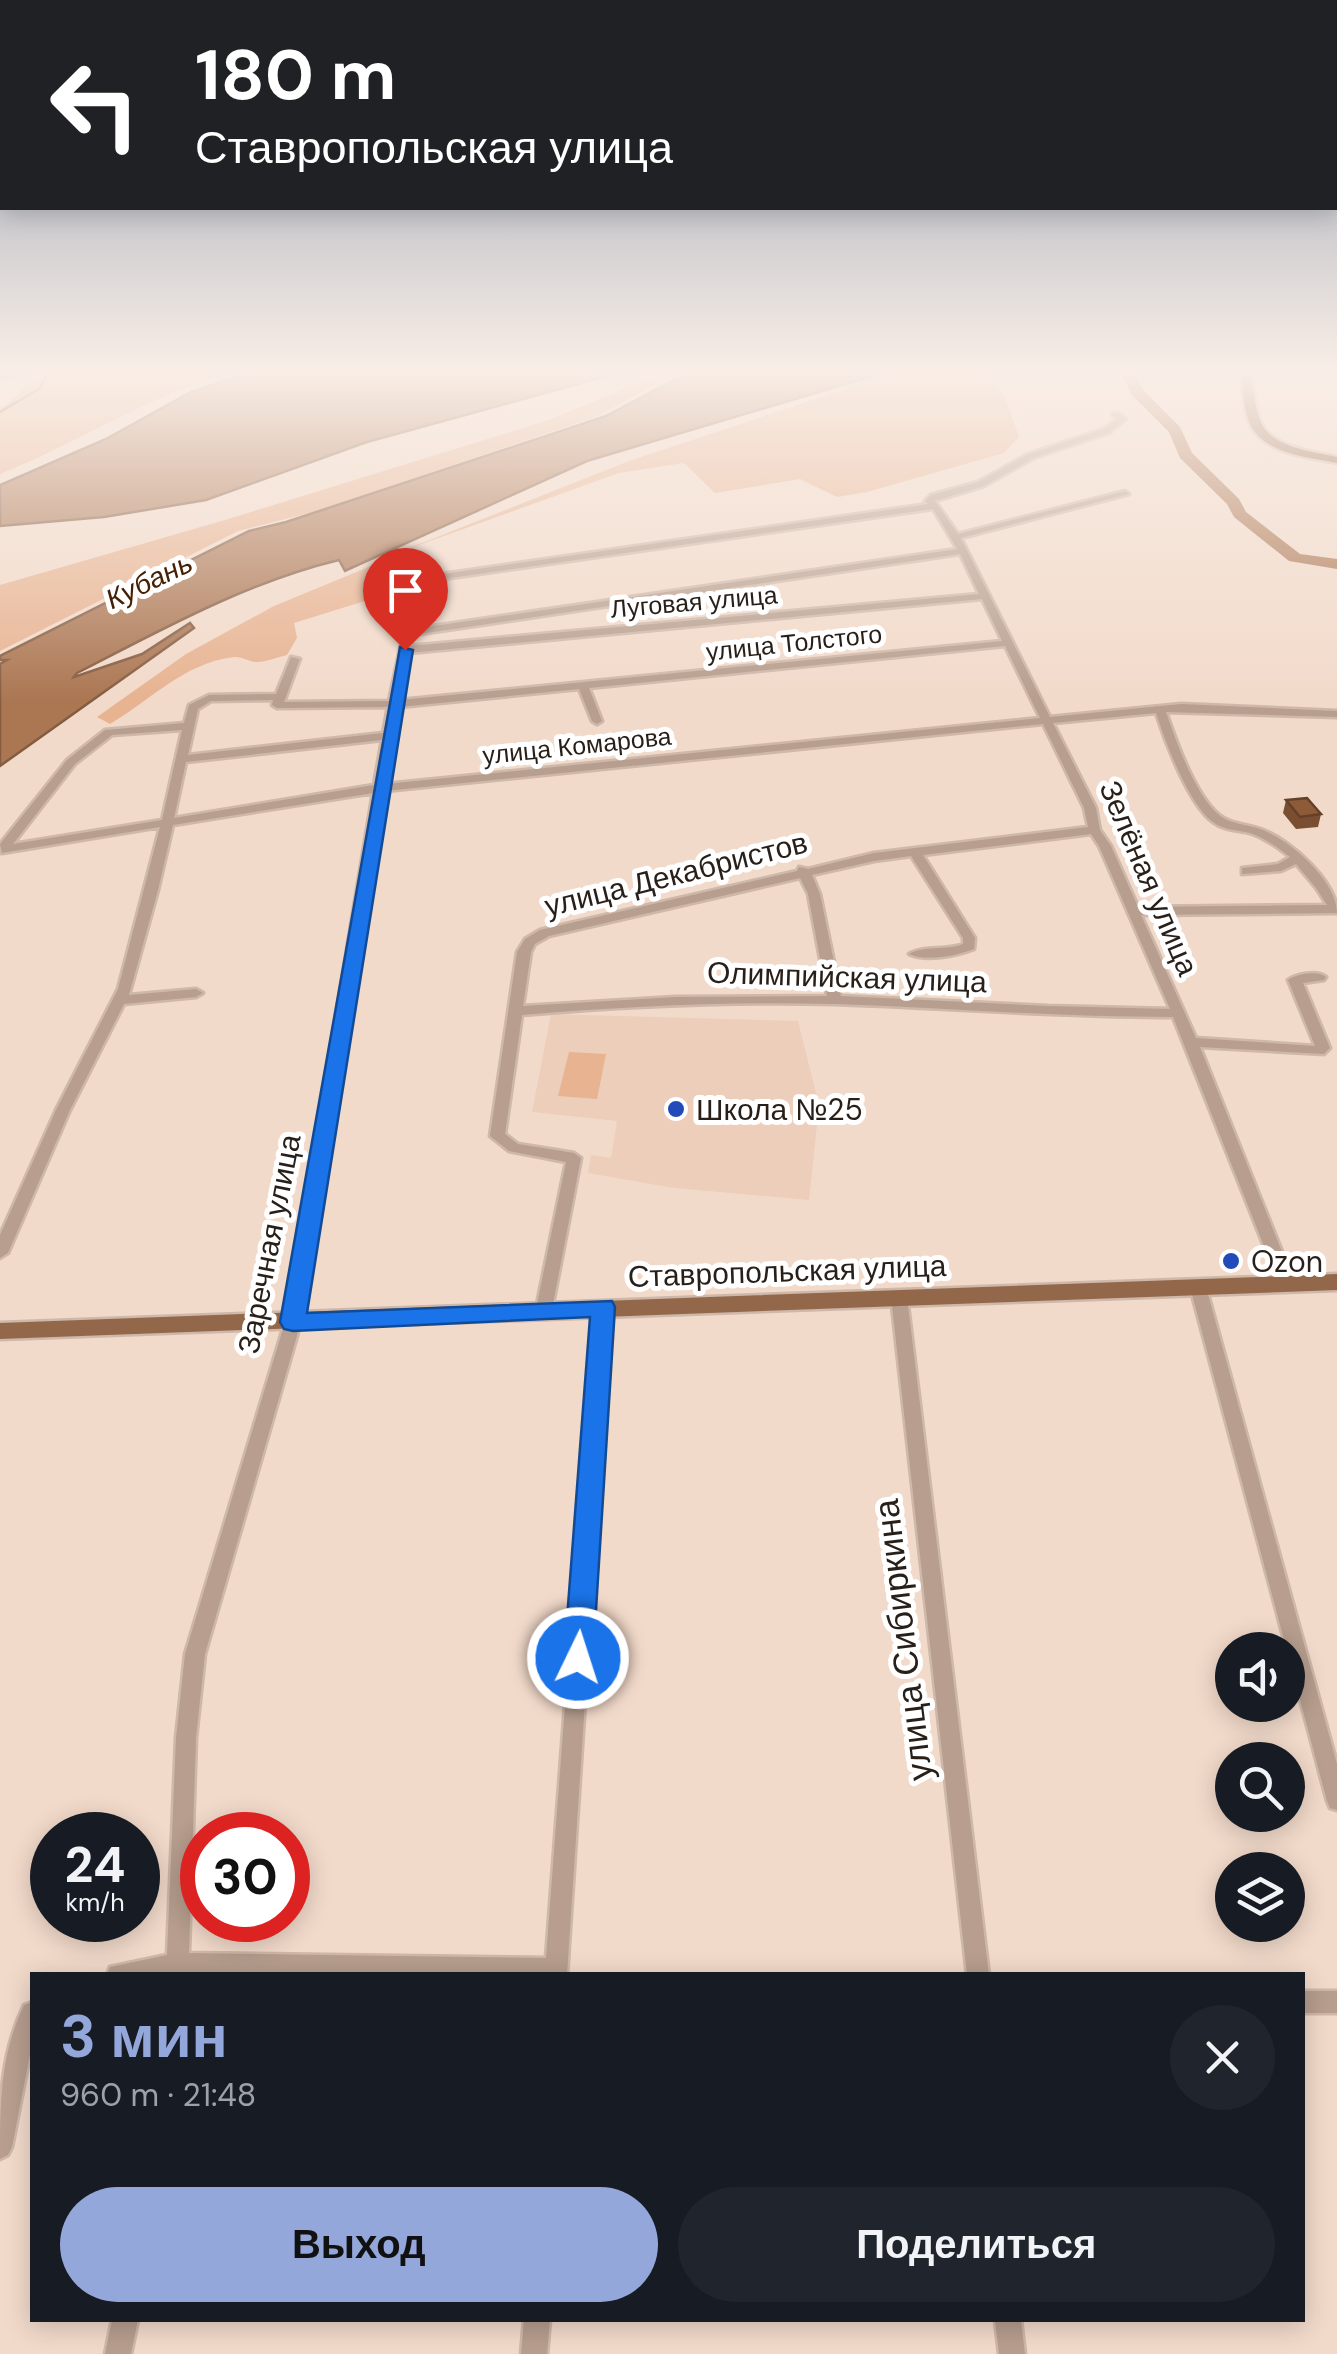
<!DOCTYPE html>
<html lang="ru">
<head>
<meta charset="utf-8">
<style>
	body { margin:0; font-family:"DM Sans",sans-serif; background:#20242c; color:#f1f3f6; height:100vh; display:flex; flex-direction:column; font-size:38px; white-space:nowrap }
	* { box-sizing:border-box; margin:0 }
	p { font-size:32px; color:#9ea1a6 }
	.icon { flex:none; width:55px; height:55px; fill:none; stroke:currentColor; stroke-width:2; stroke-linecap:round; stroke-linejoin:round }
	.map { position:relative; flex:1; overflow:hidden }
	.side { position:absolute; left:30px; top:1972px; width:1275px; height:350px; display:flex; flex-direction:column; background:#171b24; border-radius:0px; box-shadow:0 5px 25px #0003 }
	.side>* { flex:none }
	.hud { position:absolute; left:0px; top:0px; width:1338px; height:210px; box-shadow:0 5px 25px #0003; background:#202124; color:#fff; overflow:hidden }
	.buttons { position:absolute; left:1215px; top:1632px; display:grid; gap:20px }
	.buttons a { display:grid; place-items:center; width:90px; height:90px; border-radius:50%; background:#171b24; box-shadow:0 5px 25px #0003; font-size:50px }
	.speed { position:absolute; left:30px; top:1812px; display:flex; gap:20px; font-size:50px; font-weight:700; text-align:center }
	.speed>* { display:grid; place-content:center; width:130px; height:130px; border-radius:50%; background:#171b24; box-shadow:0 5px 25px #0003; line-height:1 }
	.speed small { font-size:25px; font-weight:400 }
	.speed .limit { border:15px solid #d22; background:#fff; color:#111 }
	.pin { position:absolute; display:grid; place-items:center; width:85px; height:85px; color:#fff; margin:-102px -42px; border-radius:50% 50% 50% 0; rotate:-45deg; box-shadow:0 0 10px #0007 }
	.pin .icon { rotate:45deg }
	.me { position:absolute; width:110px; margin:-55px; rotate:4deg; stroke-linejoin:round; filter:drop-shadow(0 0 8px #0008) }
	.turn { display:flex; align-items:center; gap:35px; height:210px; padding:0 30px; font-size:45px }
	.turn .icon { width:130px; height:130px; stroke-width:2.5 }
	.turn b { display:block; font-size:70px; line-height:85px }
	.round { display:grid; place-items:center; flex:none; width:105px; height:105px; border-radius:52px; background:#20242c }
	.summary { display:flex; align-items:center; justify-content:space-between; height:170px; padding:0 30px }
	h1 { font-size:60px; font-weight:700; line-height:75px; color:#94a7db }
	.cta { display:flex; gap:20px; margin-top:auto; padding:20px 30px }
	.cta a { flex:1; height:115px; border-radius:60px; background:#94a7db; color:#111; font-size:40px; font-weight:700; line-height:115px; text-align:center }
	.cta a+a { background:#20242c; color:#f1f3f6 }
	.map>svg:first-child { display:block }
	.built { fill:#edceba }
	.green { fill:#e7b391 }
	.water { fill:#ab7652; stroke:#845c41; stroke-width:2.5 }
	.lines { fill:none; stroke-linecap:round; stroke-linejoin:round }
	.stream { stroke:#845c41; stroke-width:2.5 }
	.river { fill:#ab7652; fill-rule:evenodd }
	.minor-casing { stroke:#ceb8aa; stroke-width:5 }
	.major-casing { stroke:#ceb8aa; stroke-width:5 }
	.minor { fill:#b79e8e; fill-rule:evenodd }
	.major { fill:#93684a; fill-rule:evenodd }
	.wall { fill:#7a4e30 }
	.building { fill:#8e5b38; stroke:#634027; stroke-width:2.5 }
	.route { fill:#1a73e8; stroke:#114b97; stroke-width:2.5 }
	.poi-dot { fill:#224bb9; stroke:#fff; stroke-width:4 }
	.labels { text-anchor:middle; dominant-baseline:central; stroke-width:10; stroke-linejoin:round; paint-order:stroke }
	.far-street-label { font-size:25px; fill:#281f19; stroke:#fff }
	.far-water-label { font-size:28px; font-style:italic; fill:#452004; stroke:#fff }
	.street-label { font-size:30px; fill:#281f19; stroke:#fff }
	.poi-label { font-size:30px; fill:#281f19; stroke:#fff; text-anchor:start }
	.near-street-label { font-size:35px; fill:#281f19; stroke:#fff }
</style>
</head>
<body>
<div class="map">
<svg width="1337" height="2354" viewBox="0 0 1337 2354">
	<rect width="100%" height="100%" fill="#f2daca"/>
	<path class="built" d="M551,1014L798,1021L819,1105L809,1200L674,1188L588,1173L591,1155L611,1158L617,1121L532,1112Z"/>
	<path class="green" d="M48,372H231C150,395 78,443 0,474V408C19,399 28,377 48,372Z
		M665,372H689L660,382L598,416L321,510L238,531L0,651V585L225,520L549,420Z
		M897,372H984L1006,399L1019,437L1004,453L867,492L837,497L800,479L715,493L684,463L619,473L402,551L629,461Z
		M371,566L368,600L294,623L297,638L287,655C278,657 266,662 257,662C249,662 242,656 234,657C184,663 151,700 110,724L97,717L186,654L274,606Z
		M569,1052L606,1054L597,1099L558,1096Z"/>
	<path class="water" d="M252,372H622L367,442L206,500L104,517L0,526V485L106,439L191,392Z
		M698,372H886L587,461L345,571L339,560C247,582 161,630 77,673L74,677L142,654L190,623L194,628L0,766V664L7,660H0V656L249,531L286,522L606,416L670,382Z"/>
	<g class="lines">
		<path class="stream" d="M0,412L39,389L46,377"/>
		<path class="river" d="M1120,372H1134L1143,390L1180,427L1192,453L1239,499L1246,512L1300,554L1337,559V569L1289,561L1234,517L1227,504L1180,458L1169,432L1132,395Z"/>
		<defs>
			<path id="minor" d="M26,374L27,376L0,379V375Z
				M1113,413H1119L1126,419L1109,433L1034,458L984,486L935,501L958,534L1125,491L1129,494L961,538L1050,717L1181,704L1337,711V717L1166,712C1176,741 1195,795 1219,815C1231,825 1248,824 1263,830C1291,841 1337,881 1337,913L1141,915L1196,1038L1315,1046L1288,980C1296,974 1317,970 1326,977L1324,980L1303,983L1330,1048L1324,1054L1200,1047L1295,1284L1293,1288H1281L1279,1284L1173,1017C1061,1017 948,1008 836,1004C731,1001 626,1006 522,1015L505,1134L518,1144L574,1153L581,1158L552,1309L550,1313H538L536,1309L566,1162L509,1151L490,1136L517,952L525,939L540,930L797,871L799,867L808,869L874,853L1088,827L1084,808L1043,724L385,791L301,1322L205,1654L196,1738L189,1953L546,1958L595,1307L597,1303H609L611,1307L567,1975H107L110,1967L167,1955L176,1738L185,1654L285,1322L373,793L173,825L158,890L129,995L196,989L203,993L196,997L124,1004L70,1110L8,1253L0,1258V1235L56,1110L118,989L160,827L2,853L0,844L67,760L105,730L184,723L189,705L209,695L276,694L291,657L300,659L284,702L389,701L415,578L928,504L925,501L931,495L978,482L1028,454L1103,429L1117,419L1112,415ZM933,509L957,549L414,629L422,582ZM960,554L979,594L410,646L413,635ZM982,599L1002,641L400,700L409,653ZM1005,646L1040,718L386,784L399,707L579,689L592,721L597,724L602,721L589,688ZM273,700L272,705L277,708L388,707L383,733L188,755L198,709L211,701ZM1156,713C1165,741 1189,805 1213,822C1223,830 1238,830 1250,833C1265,838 1277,847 1290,857L1278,864L1242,868V874L1281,871L1296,864L1316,888L1327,905L1138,907L1111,846L1100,830L1096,808L1053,723ZM182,730L162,820L13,844L75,764L112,735ZM382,740L374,785L174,818L186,762ZM1091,834L1099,846L1170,1009L1048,1006L841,996L820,894L812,875L874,861L911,856L963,938V944C946,951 924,945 909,954C926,962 956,956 974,949L975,938L923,855ZM800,878L808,894L827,996L676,997L523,1006L531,952L535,944L549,936Z
				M1198,1281L1204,1283L1206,1287L1337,1764V1810L1330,1808L1327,1801L1190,1287L1192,1283Z
				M899,1291L905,1293L907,1297L989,1975H967L891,1297L893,1293Z
				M1302,1991H1337V2013H1302Z
				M32,2002V2044L12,2147L8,2155L0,2159C0,2104 0,2055 24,2005Z
				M112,2320H138L131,2354H105Z
				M524,2320H550L547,2354H521Z
				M995,2320H1021L1025,2354H999Z"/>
			<path id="major" d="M1240,372H1250C1254,388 1254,405 1260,420C1270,448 1312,451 1337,457V463C1307,457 1260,454 1248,419C1243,404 1243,387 1240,372Z
				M1337,1274V1290L0,1339V1323Z"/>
		</defs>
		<use href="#minor" class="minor-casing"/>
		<use href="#major" class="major-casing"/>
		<use href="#minor" class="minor"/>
		<use href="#major" class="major"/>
	</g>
	<path class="wall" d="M1286,800L1321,814L1318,827L1296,829L1283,813Z"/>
	<path class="building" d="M1307,798L1321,814L1300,817L1286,800Z"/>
	<linearGradient id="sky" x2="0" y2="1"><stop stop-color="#8f9bac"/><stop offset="0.53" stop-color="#f9eee7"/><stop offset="1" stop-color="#f9eee7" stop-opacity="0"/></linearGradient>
	<rect width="1337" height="701" fill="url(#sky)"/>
	<path class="route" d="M400,647L413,650L307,1313L612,1301L615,1307L593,1658L589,1667L578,1670L568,1667L564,1658L590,1317L293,1331L284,1329L280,1322Z"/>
	<g class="poi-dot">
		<circle cx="676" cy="1109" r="10"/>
		<circle cx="1231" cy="1261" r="10"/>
	</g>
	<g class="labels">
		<g class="far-street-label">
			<text transform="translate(694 602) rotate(-5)">Луговая улица</text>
			<text transform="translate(794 643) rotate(-6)">улица Толстого</text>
			<text transform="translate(577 746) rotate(-6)">улица Комарова</text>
		</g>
		<g class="far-water-label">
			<text transform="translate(149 581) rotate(-26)">Кубань</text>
		</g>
		<g class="street-label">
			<text transform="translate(676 874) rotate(-14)">улица Декабристов</text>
			<text transform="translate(1149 878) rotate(67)">Зелёная улица</text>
			<text transform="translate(847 977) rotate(2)">Олимпийская улица</text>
			<text transform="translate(269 1244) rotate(-79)">Заречная улица</text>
			<text transform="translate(787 1271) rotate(-2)">Ставропольская улица</text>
		</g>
		<g class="poi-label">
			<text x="696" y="1109">Школа №25</text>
			<text x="1251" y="1261">Ozon</text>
		</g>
		<g class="near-street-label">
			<text transform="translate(903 1640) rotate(-97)">улица Сибиркина</text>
		</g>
	</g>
</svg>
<div class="buttons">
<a><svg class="icon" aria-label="sound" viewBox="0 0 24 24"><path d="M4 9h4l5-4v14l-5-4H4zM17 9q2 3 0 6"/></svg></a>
<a><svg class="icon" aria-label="search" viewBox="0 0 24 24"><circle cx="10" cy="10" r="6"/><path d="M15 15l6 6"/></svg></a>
<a><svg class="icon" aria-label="layers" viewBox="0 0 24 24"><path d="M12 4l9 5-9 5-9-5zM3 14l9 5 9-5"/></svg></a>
</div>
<div class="speed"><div>24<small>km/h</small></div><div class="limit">30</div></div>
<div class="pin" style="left:405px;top:650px;background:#d93025"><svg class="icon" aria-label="arrive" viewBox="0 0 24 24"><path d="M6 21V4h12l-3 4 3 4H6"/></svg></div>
<svg class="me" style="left:578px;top:1658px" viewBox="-20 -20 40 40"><circle r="17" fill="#1a73e8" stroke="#fff" stroke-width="3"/><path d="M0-11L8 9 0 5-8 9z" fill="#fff"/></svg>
<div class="hud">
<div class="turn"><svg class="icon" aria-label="left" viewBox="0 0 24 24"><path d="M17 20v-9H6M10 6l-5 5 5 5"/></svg><div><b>180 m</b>Ставропольская улица</div></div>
</div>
<section class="side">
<div class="summary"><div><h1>3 мин</h1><p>960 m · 21:48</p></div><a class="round"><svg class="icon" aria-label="close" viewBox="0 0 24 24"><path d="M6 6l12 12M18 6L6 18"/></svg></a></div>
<div class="cta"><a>Выход</a><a>Поделиться</a></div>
</section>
</div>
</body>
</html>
